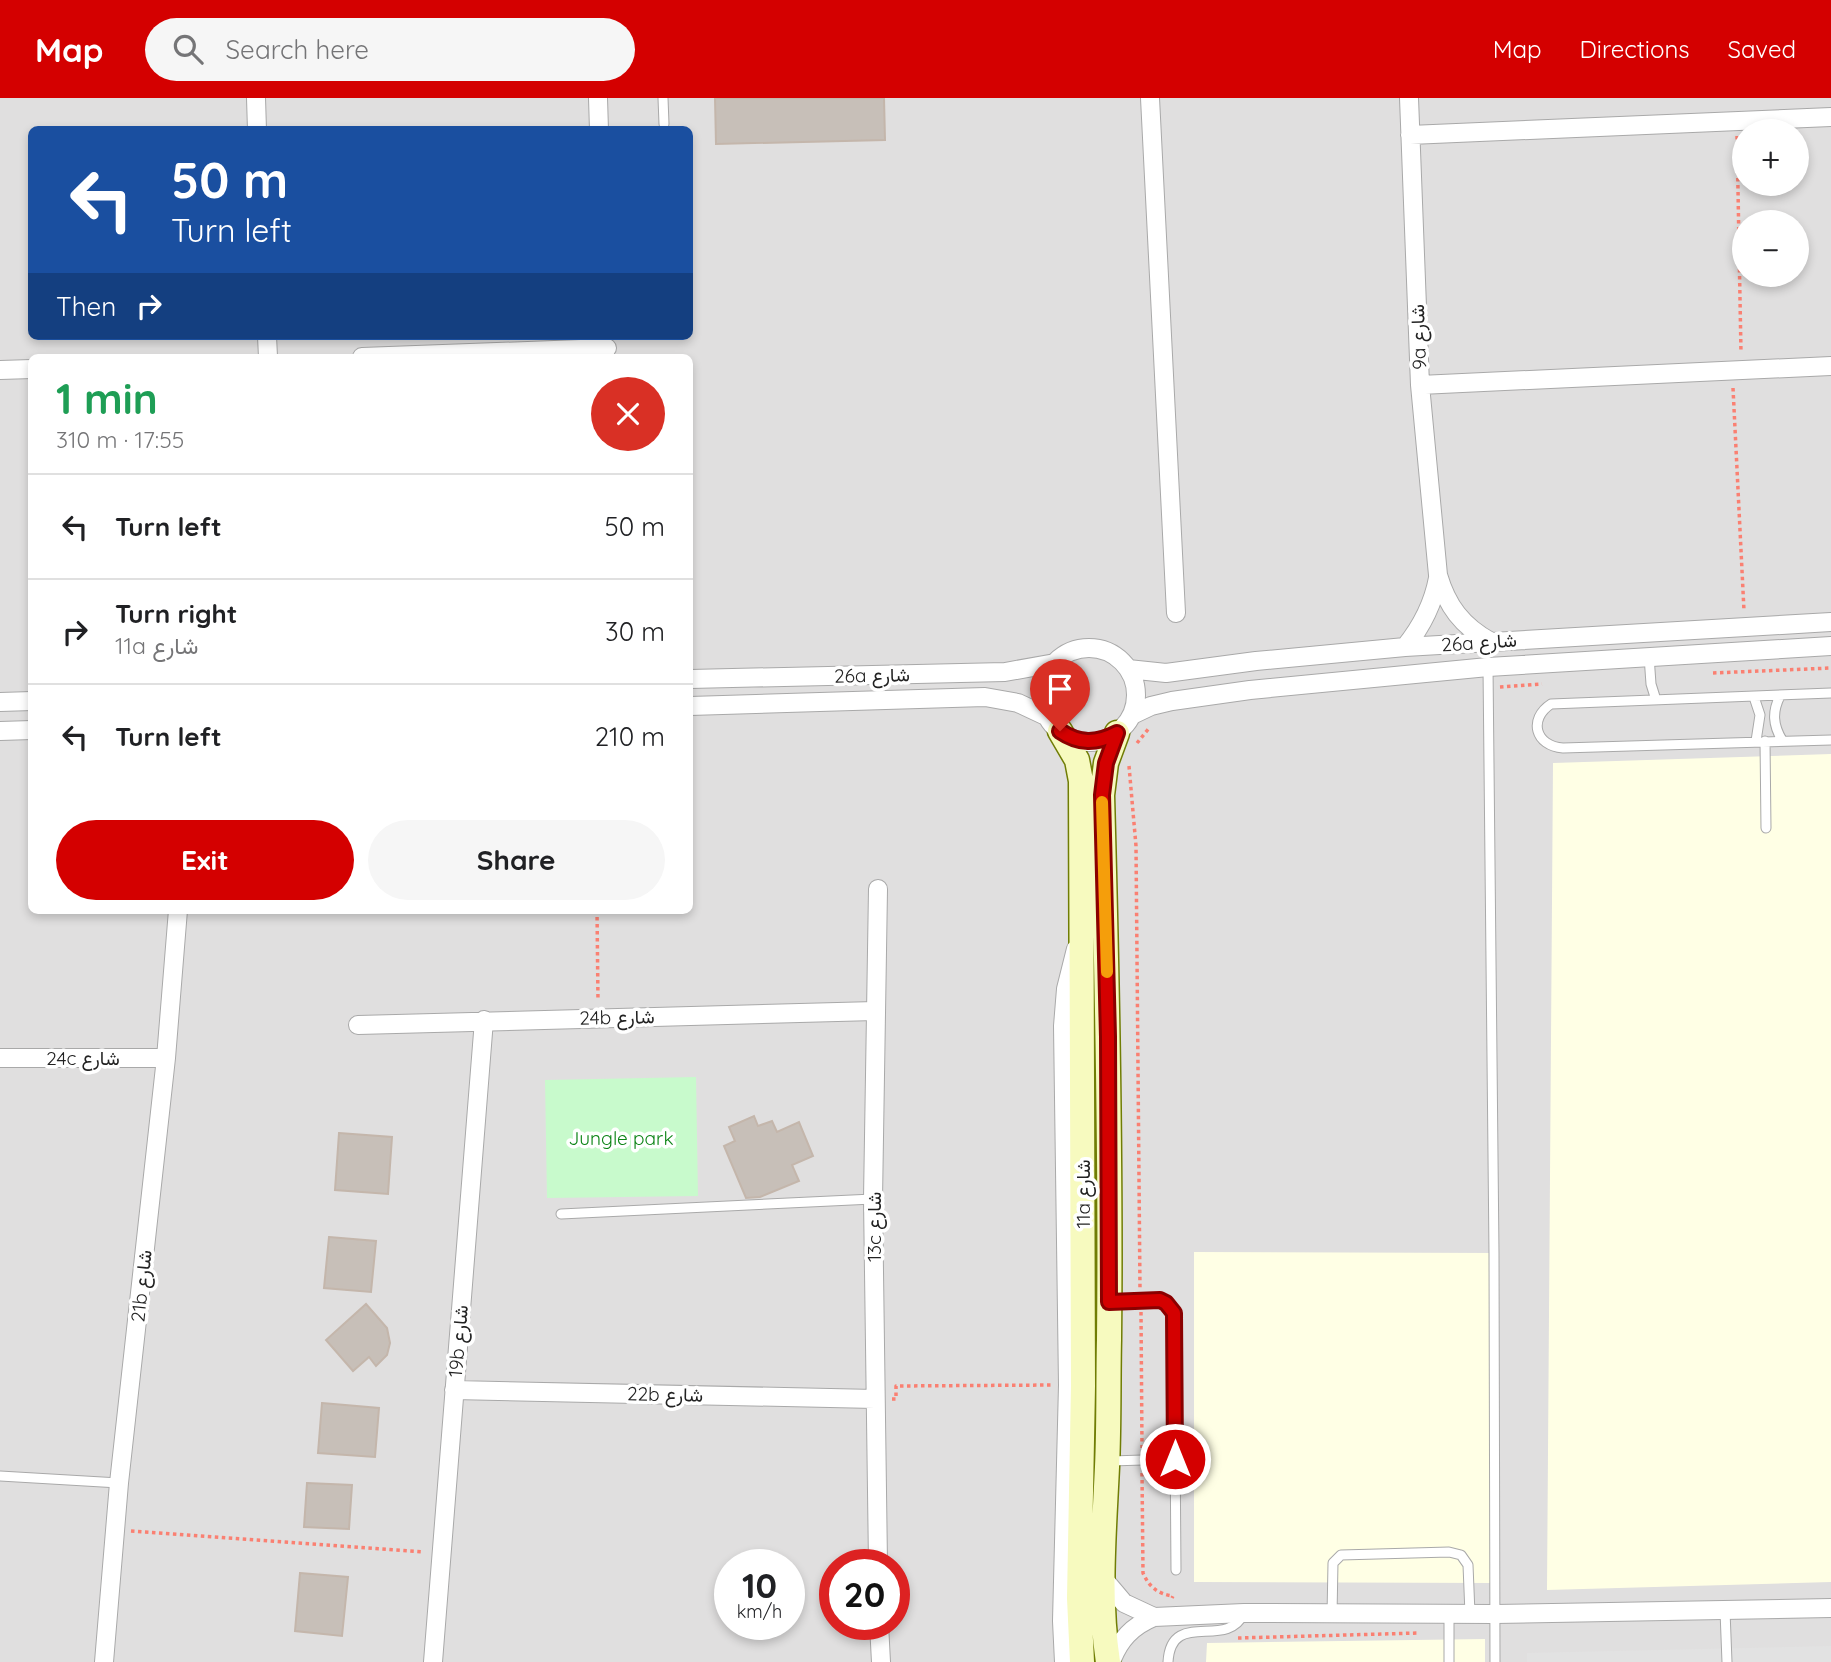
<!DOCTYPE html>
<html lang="en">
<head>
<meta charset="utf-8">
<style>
	body { margin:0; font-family:Quicksand,Vazirmatn,sans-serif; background:#f6f6f6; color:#202124; height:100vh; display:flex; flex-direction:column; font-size:26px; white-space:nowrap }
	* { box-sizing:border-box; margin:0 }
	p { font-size:23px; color:#757577 }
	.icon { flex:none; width:38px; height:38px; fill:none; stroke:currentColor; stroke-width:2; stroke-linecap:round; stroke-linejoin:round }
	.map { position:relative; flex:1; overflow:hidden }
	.sheet { position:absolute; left:28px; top:256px; width:665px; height:560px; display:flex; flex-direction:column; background:#fff; border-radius:10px; box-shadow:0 4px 10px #0003 }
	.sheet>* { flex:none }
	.top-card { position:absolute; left:28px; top:28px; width:665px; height:214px; border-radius:10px; box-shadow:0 4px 10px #0003; background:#1a4fa0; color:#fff; overflow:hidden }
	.buttons { position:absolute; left:1732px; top:21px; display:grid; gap:14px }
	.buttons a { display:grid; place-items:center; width:77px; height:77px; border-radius:50%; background:#fff; box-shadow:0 4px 10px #0003; font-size:35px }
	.speed { position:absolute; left:714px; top:1451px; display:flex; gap:14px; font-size:35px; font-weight:700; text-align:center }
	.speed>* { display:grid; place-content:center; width:91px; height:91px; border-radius:50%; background:#fff; box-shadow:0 4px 10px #0003; line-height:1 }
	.speed small { font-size:18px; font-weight:400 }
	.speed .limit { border:10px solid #d22; background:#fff; color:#111 }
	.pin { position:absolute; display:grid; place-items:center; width:60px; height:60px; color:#fff; margin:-72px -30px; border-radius:50% 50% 50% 0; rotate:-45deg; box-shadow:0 0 7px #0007 }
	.pin .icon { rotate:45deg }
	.me { position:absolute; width:77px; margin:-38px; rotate:0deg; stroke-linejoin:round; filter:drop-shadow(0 0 5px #0008) }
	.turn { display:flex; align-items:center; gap:24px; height:147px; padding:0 28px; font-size:32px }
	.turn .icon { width:91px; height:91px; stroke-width:2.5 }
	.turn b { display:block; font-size:49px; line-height:60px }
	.then { display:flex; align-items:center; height:66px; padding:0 28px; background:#0003; gap:14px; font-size:26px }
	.round { display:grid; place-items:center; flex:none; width:74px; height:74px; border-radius:37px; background:#f6f6f6 }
	.head { display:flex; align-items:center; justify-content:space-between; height:119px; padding:0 28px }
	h1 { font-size:42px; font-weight:700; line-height:52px; color:#1e9e55 }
	.primary-button { display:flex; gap:14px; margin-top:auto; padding:14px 28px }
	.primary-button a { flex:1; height:80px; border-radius:42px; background:#d40000; color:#fff; font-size:28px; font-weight:700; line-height:80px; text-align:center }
	.primary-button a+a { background:#f6f6f6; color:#202124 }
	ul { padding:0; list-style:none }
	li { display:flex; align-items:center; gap:21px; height:105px; padding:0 28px; border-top:2px solid #e0e0e0 }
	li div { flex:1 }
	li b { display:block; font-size:26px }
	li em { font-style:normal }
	header { display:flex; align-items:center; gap:42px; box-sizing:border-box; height:98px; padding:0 35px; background:#d40000; color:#fff }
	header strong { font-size:33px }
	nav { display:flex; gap:38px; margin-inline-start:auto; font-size:24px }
	.search { width:490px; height:63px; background:#f6f6f6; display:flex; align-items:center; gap:18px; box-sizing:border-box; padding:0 24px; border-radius:38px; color:#757577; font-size:26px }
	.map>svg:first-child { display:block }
	.residential { fill:#e0dfdf; fill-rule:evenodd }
	.education { fill:#ffffe5 }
	.park { fill:#c8facc }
	.parking { fill:#e2e2e2 }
	.building { fill:#c7bfb8; stroke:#c4b6ab; stroke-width:2 }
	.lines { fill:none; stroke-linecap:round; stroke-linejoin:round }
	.lane-casing { stroke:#a9a9a9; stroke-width:11 }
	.street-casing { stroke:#a9a9a9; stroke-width:20 }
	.secondary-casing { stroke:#707d05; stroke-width:27 }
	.path { stroke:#fa8072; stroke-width:3.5; stroke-dasharray:3.5 3.5; stroke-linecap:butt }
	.lane { stroke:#fff; stroke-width:9 }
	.street { stroke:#fff; stroke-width:18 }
	.secondary { stroke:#f7fabf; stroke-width:24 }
	.route-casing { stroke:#8a0000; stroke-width:18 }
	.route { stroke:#d40000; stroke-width:12 }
	.slow { stroke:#f59e0b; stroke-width:12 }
	.labels { text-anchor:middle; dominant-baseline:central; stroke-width:7; stroke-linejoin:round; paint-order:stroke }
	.street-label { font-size:19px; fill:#222; stroke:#fff }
	.park-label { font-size:19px; fill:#0c8416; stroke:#fff }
</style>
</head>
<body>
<header>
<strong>Map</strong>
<div class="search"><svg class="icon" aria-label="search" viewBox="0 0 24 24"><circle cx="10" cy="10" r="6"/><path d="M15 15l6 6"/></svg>Search here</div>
<nav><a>Map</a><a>Directions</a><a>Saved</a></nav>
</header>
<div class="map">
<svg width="1831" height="1564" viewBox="0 0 1831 1564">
	<rect width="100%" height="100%" fill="#f2efe9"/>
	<path class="residential" d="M0,0H1831V1564H0ZM32,32H690V238H32ZM1745,33H1797V86H1745ZM1745,124H1797V177H1745ZM32,259H690V812H32ZM730,1466H789V1526H730ZM835,1466H894V1526H835Z"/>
	<path class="education" d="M1831,656V1484L1547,1492L1553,665Z
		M1194,1154L1494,1155V1485L1194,1484Z
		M1485,1541V1564H1206L1207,1545Z"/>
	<path class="park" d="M696,979L698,1098L547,1100L545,982Z"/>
	<path class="parking" d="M1831,1548V1564H1527V1555Z"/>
	<path class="building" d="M715,0H884L885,42L716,46Z
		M754,1018L758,1028L772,1023L777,1034L799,1024L813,1058L792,1067L799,1083L760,1099L746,1100L724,1048L735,1043L729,1029Z
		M339,1035L392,1039L388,1096L335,1092Z
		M329,1139L376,1143L371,1194L324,1190Z
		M366,1206L387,1230L390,1245L387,1257L376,1268L369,1259L353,1273L326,1242Z
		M322,1305L379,1310L375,1359L318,1355Z
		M307,1385L352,1387L349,1431L304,1429Z
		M300,1475L348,1479L342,1538L295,1533Z"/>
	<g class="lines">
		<defs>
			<path id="lane" d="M663,0L664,26
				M1649,558L1651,586L1656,602
				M1488,569L1494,1155L1495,1564
				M1831,595L1551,606C1528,621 1535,648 1563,650L1831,642
				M1780,598C1772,614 1773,627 1782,642
				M1754,599L1760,617L1756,643
				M1765,643L1766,730
				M561,1116L873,1101
				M1109,1204L1160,1202L1166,1205L1174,1215L1176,1472
				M1111,1363L1175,1361
				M0,1378L119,1385
				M1725,1513L1727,1564
				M1332,1517L1333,1465L1341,1457L1449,1454L1461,1457L1468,1467L1470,1516
				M1168,1564C1171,1510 1227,1553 1244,1515
				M1449,1564V1516"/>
			<path id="street" d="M256,0L257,32
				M598,0L599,32
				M1150,0L1176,515
				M1409,0L1420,287L1438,477C1447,508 1462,528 1491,544
				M1410,37L1831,19
				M267,238L268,259
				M362,259L607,250
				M0,272L32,271
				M1420,287L1831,268
				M1405,549C1422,528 1433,507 1438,480
				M1042 597a47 47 0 1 1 94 0a47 47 0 1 1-94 0Z
				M1128,571L1166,575L1256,563L1405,549L1831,524
				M690,581L1005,574L1055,565
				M0,604L32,603
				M690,608L985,599L1018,605L1048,619
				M1132,617L1151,608L1172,603L1250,592L1488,569L1831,548
				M0,633L32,632
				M358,927L875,913
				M0,960H166
				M454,1292L875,1301
				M878,1466L873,1101L878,791
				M1102,1479L1124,1505L1154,1519
				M879,1526L881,1564
				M104,1564L119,1385L166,960L178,812
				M433,1564L484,922
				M1064,1564L1062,1523L1068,1287L1063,928L1066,891L1076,851
				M1111,1564C1119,1542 1132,1528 1154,1519L1244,1515L1495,1516L1831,1510"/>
			<path id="secondary" d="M1060,633L1077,662L1081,683L1083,1288L1079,1500L1082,1564
				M1108,1564C1098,1499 1104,1434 1107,1369C1109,1326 1108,1284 1109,1242C1111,1060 1107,878 1102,697L1106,665L1117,635"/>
		</defs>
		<use href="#lane" class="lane-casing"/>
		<use href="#street" class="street-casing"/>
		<use href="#secondary" class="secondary-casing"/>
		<path class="path" d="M1737,38L1741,255
			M1733,290L1744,513
			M1713,575L1831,570
			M1500,589L1542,586
			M1137,645L1150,629
			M1129,668L1136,748L1140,1192
			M597,812L598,903
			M1141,1214L1142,1350
			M892,1301H896V1288L1053,1287
			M1142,1375L1143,1475C1149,1489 1158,1496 1173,1498L1172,1500
			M131,1433L424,1454
			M1238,1540L1419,1535"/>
		<use href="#lane" class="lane"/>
		<use href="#street" class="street"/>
		<use href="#secondary" class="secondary"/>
	</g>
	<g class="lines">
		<defs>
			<path id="route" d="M1060,633C1079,646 1096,646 1117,635L1106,665L1102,697L1108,939L1109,1204L1160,1202L1166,1205L1174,1215L1175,1361"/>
		</defs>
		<use href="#route" class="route-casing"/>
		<use href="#route" class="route"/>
		<path class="slow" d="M1102,704L1107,874"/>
	</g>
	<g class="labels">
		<g class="street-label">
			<text transform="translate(1418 239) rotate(-92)">9a شارع</text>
			<text transform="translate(1479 544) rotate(-4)">26a شارع</text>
			<text transform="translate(872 577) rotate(-1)">26a شارع</text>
			<text transform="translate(617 919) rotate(-1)">24b شارع</text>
			<text x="83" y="960">24c شارع</text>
			<text transform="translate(1083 1096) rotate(-90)">11a شارع</text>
			<text transform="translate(874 1129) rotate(-90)">13c شارع</text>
			<text transform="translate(141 1188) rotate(-84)">21b شارع</text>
			<text transform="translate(458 1243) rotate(-85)">19b شارع</text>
			<text transform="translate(665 1296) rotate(1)">22b شارع</text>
		</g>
		<g class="park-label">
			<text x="621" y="1040">Jungle park</text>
		</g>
	</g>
</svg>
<div class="buttons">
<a>+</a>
<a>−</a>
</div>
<div class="speed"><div>10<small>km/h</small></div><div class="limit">20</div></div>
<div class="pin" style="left:1060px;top:633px;background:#d93025"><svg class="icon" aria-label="arrive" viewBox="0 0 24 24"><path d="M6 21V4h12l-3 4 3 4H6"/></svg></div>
<svg class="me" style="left:1175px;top:1361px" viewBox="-20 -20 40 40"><circle r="17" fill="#d40000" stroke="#fff" stroke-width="3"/><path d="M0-11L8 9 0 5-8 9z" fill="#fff"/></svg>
<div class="top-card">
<div class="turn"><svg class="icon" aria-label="left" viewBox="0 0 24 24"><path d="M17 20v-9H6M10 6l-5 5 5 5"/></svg><div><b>50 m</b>Turn left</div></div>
<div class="then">Then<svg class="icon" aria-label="right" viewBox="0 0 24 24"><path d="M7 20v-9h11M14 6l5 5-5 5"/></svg></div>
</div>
<section class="sheet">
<div class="head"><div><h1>1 min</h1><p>310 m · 17:55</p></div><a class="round" style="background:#d93025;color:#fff"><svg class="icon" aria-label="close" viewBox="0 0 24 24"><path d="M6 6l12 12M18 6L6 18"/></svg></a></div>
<ul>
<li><svg class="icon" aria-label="left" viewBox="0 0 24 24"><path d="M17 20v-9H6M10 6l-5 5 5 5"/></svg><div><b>Turn left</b></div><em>50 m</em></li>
<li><svg class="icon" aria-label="right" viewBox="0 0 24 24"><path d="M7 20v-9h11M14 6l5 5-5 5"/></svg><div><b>Turn right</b><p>11a شارع</p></div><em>30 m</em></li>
<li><svg class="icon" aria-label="left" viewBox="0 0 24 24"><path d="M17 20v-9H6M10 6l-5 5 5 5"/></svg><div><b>Turn left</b></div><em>210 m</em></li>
</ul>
<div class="primary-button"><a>Exit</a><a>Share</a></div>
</section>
</div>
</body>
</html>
